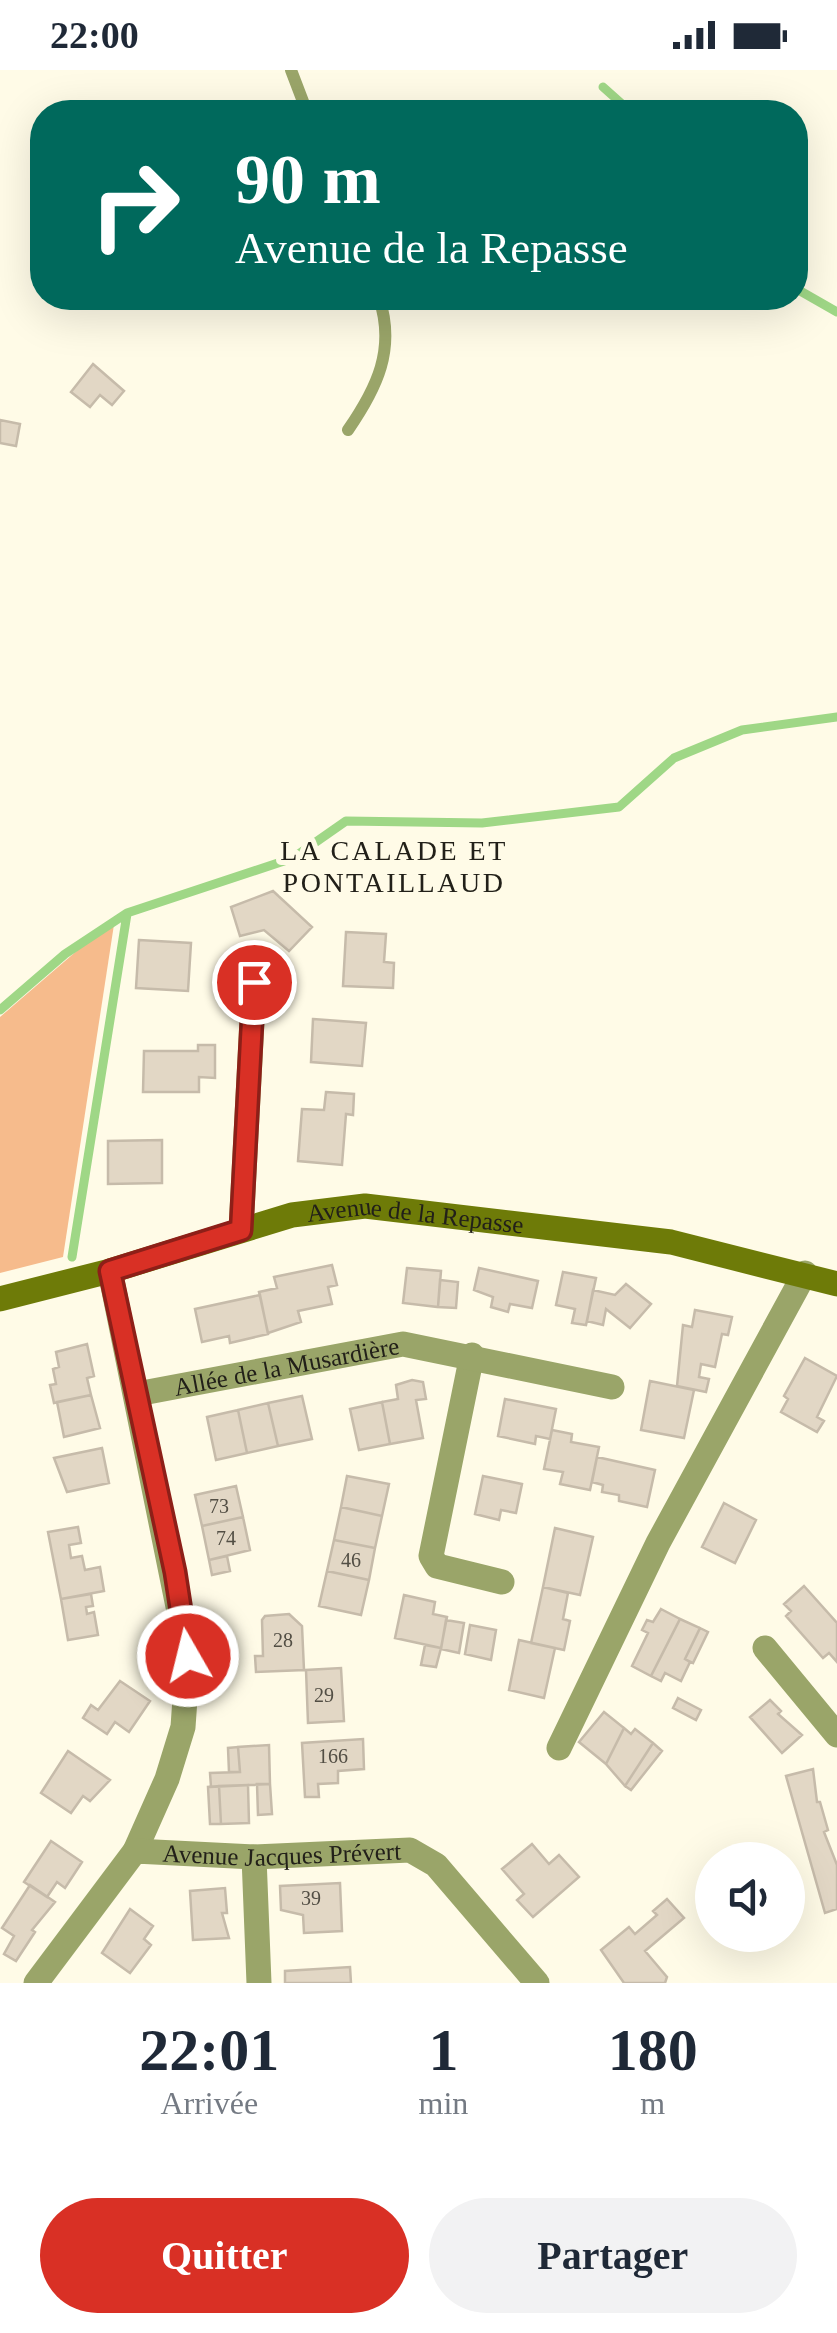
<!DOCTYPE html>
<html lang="fr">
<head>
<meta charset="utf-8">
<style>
	body { margin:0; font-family:Georgia,serif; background:#f2f2f3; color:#1f2937; height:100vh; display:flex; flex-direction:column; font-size:38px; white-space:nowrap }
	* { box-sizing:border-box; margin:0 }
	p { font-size:32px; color:#747a83 }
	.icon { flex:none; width:55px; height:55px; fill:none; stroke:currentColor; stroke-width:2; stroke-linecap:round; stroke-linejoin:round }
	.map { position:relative; height:1913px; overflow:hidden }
	.side { display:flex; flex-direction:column; background:#fff; flex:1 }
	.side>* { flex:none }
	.guide { position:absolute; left:30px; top:30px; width:778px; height:210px; border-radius:40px; box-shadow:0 10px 40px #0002; background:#00695c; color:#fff; overflow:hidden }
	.tools { position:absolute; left:695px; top:1772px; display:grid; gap:20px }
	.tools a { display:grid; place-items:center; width:110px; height:110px; border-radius:50%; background:#fff; box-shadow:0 10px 40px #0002; font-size:50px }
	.pin { position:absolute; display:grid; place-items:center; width:85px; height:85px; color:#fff; margin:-42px; border:5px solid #fff; border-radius:50%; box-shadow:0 2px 10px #0007 }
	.me { position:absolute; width:110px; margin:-55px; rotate:352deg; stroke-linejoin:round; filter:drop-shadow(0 0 8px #0008) }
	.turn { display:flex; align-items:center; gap:35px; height:210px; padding:0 40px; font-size:45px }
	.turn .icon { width:130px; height:130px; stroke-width:2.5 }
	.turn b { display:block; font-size:70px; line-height:85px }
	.eta { display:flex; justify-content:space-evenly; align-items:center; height:170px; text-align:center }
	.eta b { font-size:60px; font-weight:800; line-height:70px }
	.primary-button { display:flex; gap:20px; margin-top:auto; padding:20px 40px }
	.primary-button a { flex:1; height:115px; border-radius:60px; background:#d93025; color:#fff; font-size:40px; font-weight:800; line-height:115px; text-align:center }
	.primary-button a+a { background:#f2f2f3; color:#1f2937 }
	.status { display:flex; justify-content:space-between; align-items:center; height:70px; padding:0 50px; background:#fff; direction:ltr }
	.status svg { height:28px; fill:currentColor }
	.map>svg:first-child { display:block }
	.green { fill:#f6bb8c }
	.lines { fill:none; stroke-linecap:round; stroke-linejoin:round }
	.stream { stroke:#9fd786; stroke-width:9 }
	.building { fill:#e2d7c5; stroke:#c6bbaa; stroke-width:2.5 }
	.lane { stroke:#9aa569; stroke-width:12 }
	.street { stroke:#9aa569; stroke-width:25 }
	.secondary { stroke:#6e7b08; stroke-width:25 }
	.route-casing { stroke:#8d1f18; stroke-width:25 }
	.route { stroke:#d93025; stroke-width:18 }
	.labels { text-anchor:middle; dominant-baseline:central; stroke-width:10; stroke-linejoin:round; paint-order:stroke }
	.number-label { font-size:20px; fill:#524e44 }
	.street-label { font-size:25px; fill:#222019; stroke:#fffbe7 }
	.neighbourhood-label { font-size:28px; letter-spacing:2.5px; fill:#222019; stroke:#fffbe7 }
</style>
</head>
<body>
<div class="status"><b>22:00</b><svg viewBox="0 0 49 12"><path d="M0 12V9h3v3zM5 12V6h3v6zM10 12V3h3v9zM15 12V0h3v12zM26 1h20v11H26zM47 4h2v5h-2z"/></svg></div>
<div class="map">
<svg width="837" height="1913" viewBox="0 0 837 1913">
	<rect width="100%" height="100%" fill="#fffbe7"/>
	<path class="green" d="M115,848L63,1187L0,1203V947Z"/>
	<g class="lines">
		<path class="stream" d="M603,17L631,42
			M795,218L837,242
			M0,940L65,884L127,843L293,788L346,751L482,753L619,737L674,688L742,660L837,647
			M72,1187L127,844"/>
	</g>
	<path class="building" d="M93,294L124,321L112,335L100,325L90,337L71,322Z
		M0,350L20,354L16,376L0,373Z
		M273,821L312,857L289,881L264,860L240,866L231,837Z
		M346,862L386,864L384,892L394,893L393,918L343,916Z
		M139,870L191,873L188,921L136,918Z
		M313,949L366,953L362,996L311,992Z
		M198,975H215V1008L199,1007V1022H143L144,981H198Z
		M326,1022L354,1024L353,1045L346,1044L342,1095L298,1091L302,1039L324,1040Z
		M162,1070V1113L108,1114V1071Z
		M332,1195L337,1215L328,1217L332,1234L298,1241L301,1252L268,1263L259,1222L277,1218L274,1207Z
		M407,1198L441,1201L438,1237L403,1233Z
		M479,1198L538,1211L532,1238L510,1234L508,1242L491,1237L493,1227L474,1220Z
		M563,1202L596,1208L586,1255L572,1253L575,1239L556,1235Z
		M440,1210L458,1212L456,1238L438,1237Z
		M626,1214L651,1234L630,1258L606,1239L603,1255L587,1251L593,1220L615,1225Z
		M260,1225L268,1264L230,1273L229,1266L202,1272L195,1239Z
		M695,1240L732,1247L728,1265L722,1264L715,1297L701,1294L699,1307L709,1309L706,1322L677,1316L683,1255L692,1257Z
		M87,1274L94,1306L87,1308L91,1325L54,1333L50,1315L56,1314L53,1299L59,1297L56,1282Z
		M805,1288L837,1306L817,1347L824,1351L817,1362L781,1342L788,1329L784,1326Z
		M412,1310L423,1312L426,1329L416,1330L423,1368L390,1374L382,1332L398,1329L396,1315Z
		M650,1311L694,1320L684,1368L641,1360Z
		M91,1325L100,1358L64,1367L57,1332Z
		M302,1326L312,1369L278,1376L268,1333Z
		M505,1329L556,1339L550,1369L536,1366L535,1374L498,1366Z
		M382,1332L390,1374L359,1380L350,1339Z
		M268,1333L278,1376L247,1383L238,1340Z
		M238,1340L247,1383L216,1390L207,1347Z
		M552,1360L572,1364L571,1372L599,1377L590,1420L560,1414L563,1402L544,1399Z
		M102,1378L109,1413L67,1422L54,1388Z
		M597,1387L655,1400L647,1437L619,1431V1425L602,1422L603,1415L592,1412Z
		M347,1406L389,1414L382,1446L341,1437Z
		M483,1406L522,1414L516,1443L501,1440L499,1450L475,1444Z
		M236,1416L243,1447L202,1456L195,1425Z
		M724,1433L756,1450L735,1493L702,1477Z
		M341,1437L382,1446L375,1478L334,1470Z
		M243,1447L250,1480L209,1490L202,1456Z
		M78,1457L81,1473L69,1475L71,1488L82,1486L85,1500L100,1497L104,1521L61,1529L48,1462Z
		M555,1458L593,1467L580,1525L543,1517Z
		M334,1470L375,1478L369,1510L327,1501Z
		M227,1486L230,1501L212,1505L209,1490Z
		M327,1501L369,1510L361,1545L319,1536Z
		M804,1516L837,1553V1592L829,1583L823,1588L786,1546L791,1541L784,1534Z
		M543,1517L568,1523L563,1549L570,1551L564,1580L531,1573Z
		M91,1524L93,1536L86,1537L87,1544L94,1542L98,1565L68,1570L61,1529Z
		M404,1525L435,1532L433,1544L447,1547L441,1578L395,1568Z
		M661,1539L680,1549L651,1606L632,1596L648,1563L642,1560L647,1550L653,1552Z
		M289,1544L302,1556L304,1600L256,1602L255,1586H263L262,1550L265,1546Z
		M680,1549L700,1558L685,1589L690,1592L681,1611L665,1603L661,1611L651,1606Z
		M446,1550L464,1553L459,1583L441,1579Z
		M470,1555L496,1560L491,1590L465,1584Z
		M700,1558L708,1562L693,1593L685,1589Z
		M519,1570L555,1578L544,1628L509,1620Z
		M425,1575L441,1578L436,1597L421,1595Z
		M341,1598L344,1651L308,1653L306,1600Z
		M120,1611L150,1631L129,1662L115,1652L107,1664L83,1648L91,1635L98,1640Z
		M678,1628L701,1640L696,1650L673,1638Z
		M770,1630L781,1641L778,1644L802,1665L782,1683L750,1647Z
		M604,1642L624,1658L606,1694L579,1672Z
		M624,1658L631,1664L635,1659L653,1673L625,1716L606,1694Z
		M363,1669L364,1699L338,1701V1713L318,1714L319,1727H305L302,1673Z
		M653,1673L662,1681L631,1720L625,1716Z
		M269,1675L270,1714L211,1717L210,1703L240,1702L238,1677Z
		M238,1677L240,1702H229L228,1678Z
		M68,1681L110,1710L90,1731L83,1726L71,1743L41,1723Z
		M813,1699L817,1732H820L828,1760L824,1762L837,1795V1839L825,1843L786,1706Z
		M257,1714H270L272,1744L258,1745Z
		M248,1715L249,1753L221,1754L219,1716Z
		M219,1716L221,1754H210L208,1717Z
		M51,1771L82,1792L65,1818L57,1812L47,1827L24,1812Z
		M532,1774L549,1794L559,1785L579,1807L533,1847L517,1830L524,1824L502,1799Z
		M340,1813L342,1861L304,1863L303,1845L281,1840L280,1816Z
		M30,1815L55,1832L32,1860L35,1862L16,1891L4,1884L14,1866L2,1858Z
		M225,1818L227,1843H222L229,1868L193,1870L190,1821Z
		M667,1829L684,1848L645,1881L667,1907L665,1913H624L601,1880L629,1857L635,1864L657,1845L653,1841Z
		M130,1839L153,1856L144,1869L151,1875L130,1903L102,1883Z
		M350,1897L351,1913H285V1901Z"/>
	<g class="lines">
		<path class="lane" d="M291,0L307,42
			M348,360C377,318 396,279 379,228"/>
		<g class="street">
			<path d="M241,1160L254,913"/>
			<path d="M110,1201L188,1586L183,1657L167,1709L135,1781"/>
			<path d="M472,1285L431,1486L437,1496L502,1512"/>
			<path id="s1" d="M137,1324L403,1274L612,1317"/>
			<path d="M765,1578L837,1665"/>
			<path d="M559,1678L658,1473L805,1203"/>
			<path d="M254,1787L259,1913"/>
			<path id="s2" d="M36,1913L135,1781L254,1787L410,1780L436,1795L537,1913"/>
		</g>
		<path class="secondary" id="s3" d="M0,1229L110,1201L292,1145L365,1136L671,1172L837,1214"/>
	</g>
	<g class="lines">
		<defs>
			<path id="route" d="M188,1586L175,1502L110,1201L241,1160L254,912"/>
		</defs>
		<use href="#route" class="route-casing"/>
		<use href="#route" class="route"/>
	</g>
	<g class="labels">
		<g class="number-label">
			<text x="219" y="1436">73</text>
			<text x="226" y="1468">74</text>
			<text x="351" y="1490">46</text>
			<text x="283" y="1570">28</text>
			<text x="324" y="1625">29</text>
			<text x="333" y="1686">166</text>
			<text x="311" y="1828">39</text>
		</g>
		<g class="street-label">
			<text stroke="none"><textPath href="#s3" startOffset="428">Avenue de la Repasse</textPath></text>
			<text stroke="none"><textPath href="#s1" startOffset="152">Allée de la Musardière</textPath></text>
			<text stroke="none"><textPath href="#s2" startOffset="312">Avenue Jacques Prévert</textPath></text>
		</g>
		<g class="neighbourhood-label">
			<text x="394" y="780">LA CALADE ET<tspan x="394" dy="32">PONTAILLAUD</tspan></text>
		</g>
	</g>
</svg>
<div class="tools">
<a><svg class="icon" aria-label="sound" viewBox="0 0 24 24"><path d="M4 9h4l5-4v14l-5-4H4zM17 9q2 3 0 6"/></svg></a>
</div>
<div class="pin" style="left:254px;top:912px;background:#d93025"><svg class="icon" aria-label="arrive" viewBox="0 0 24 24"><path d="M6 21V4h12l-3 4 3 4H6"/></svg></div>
<svg class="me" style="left:188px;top:1586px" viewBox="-20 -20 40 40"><circle r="17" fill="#d93025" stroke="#fff" stroke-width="3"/><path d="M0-11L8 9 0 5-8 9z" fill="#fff"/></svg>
<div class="guide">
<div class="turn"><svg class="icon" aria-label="right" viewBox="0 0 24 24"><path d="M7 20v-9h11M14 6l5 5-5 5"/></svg><div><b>90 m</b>Avenue de la Repasse</div></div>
</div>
</div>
<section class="side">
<div class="eta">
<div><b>22:01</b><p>Arrivée</p></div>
<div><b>1</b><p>min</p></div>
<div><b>180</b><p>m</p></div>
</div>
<div class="primary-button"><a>Quitter</a><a>Partager</a></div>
</section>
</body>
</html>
